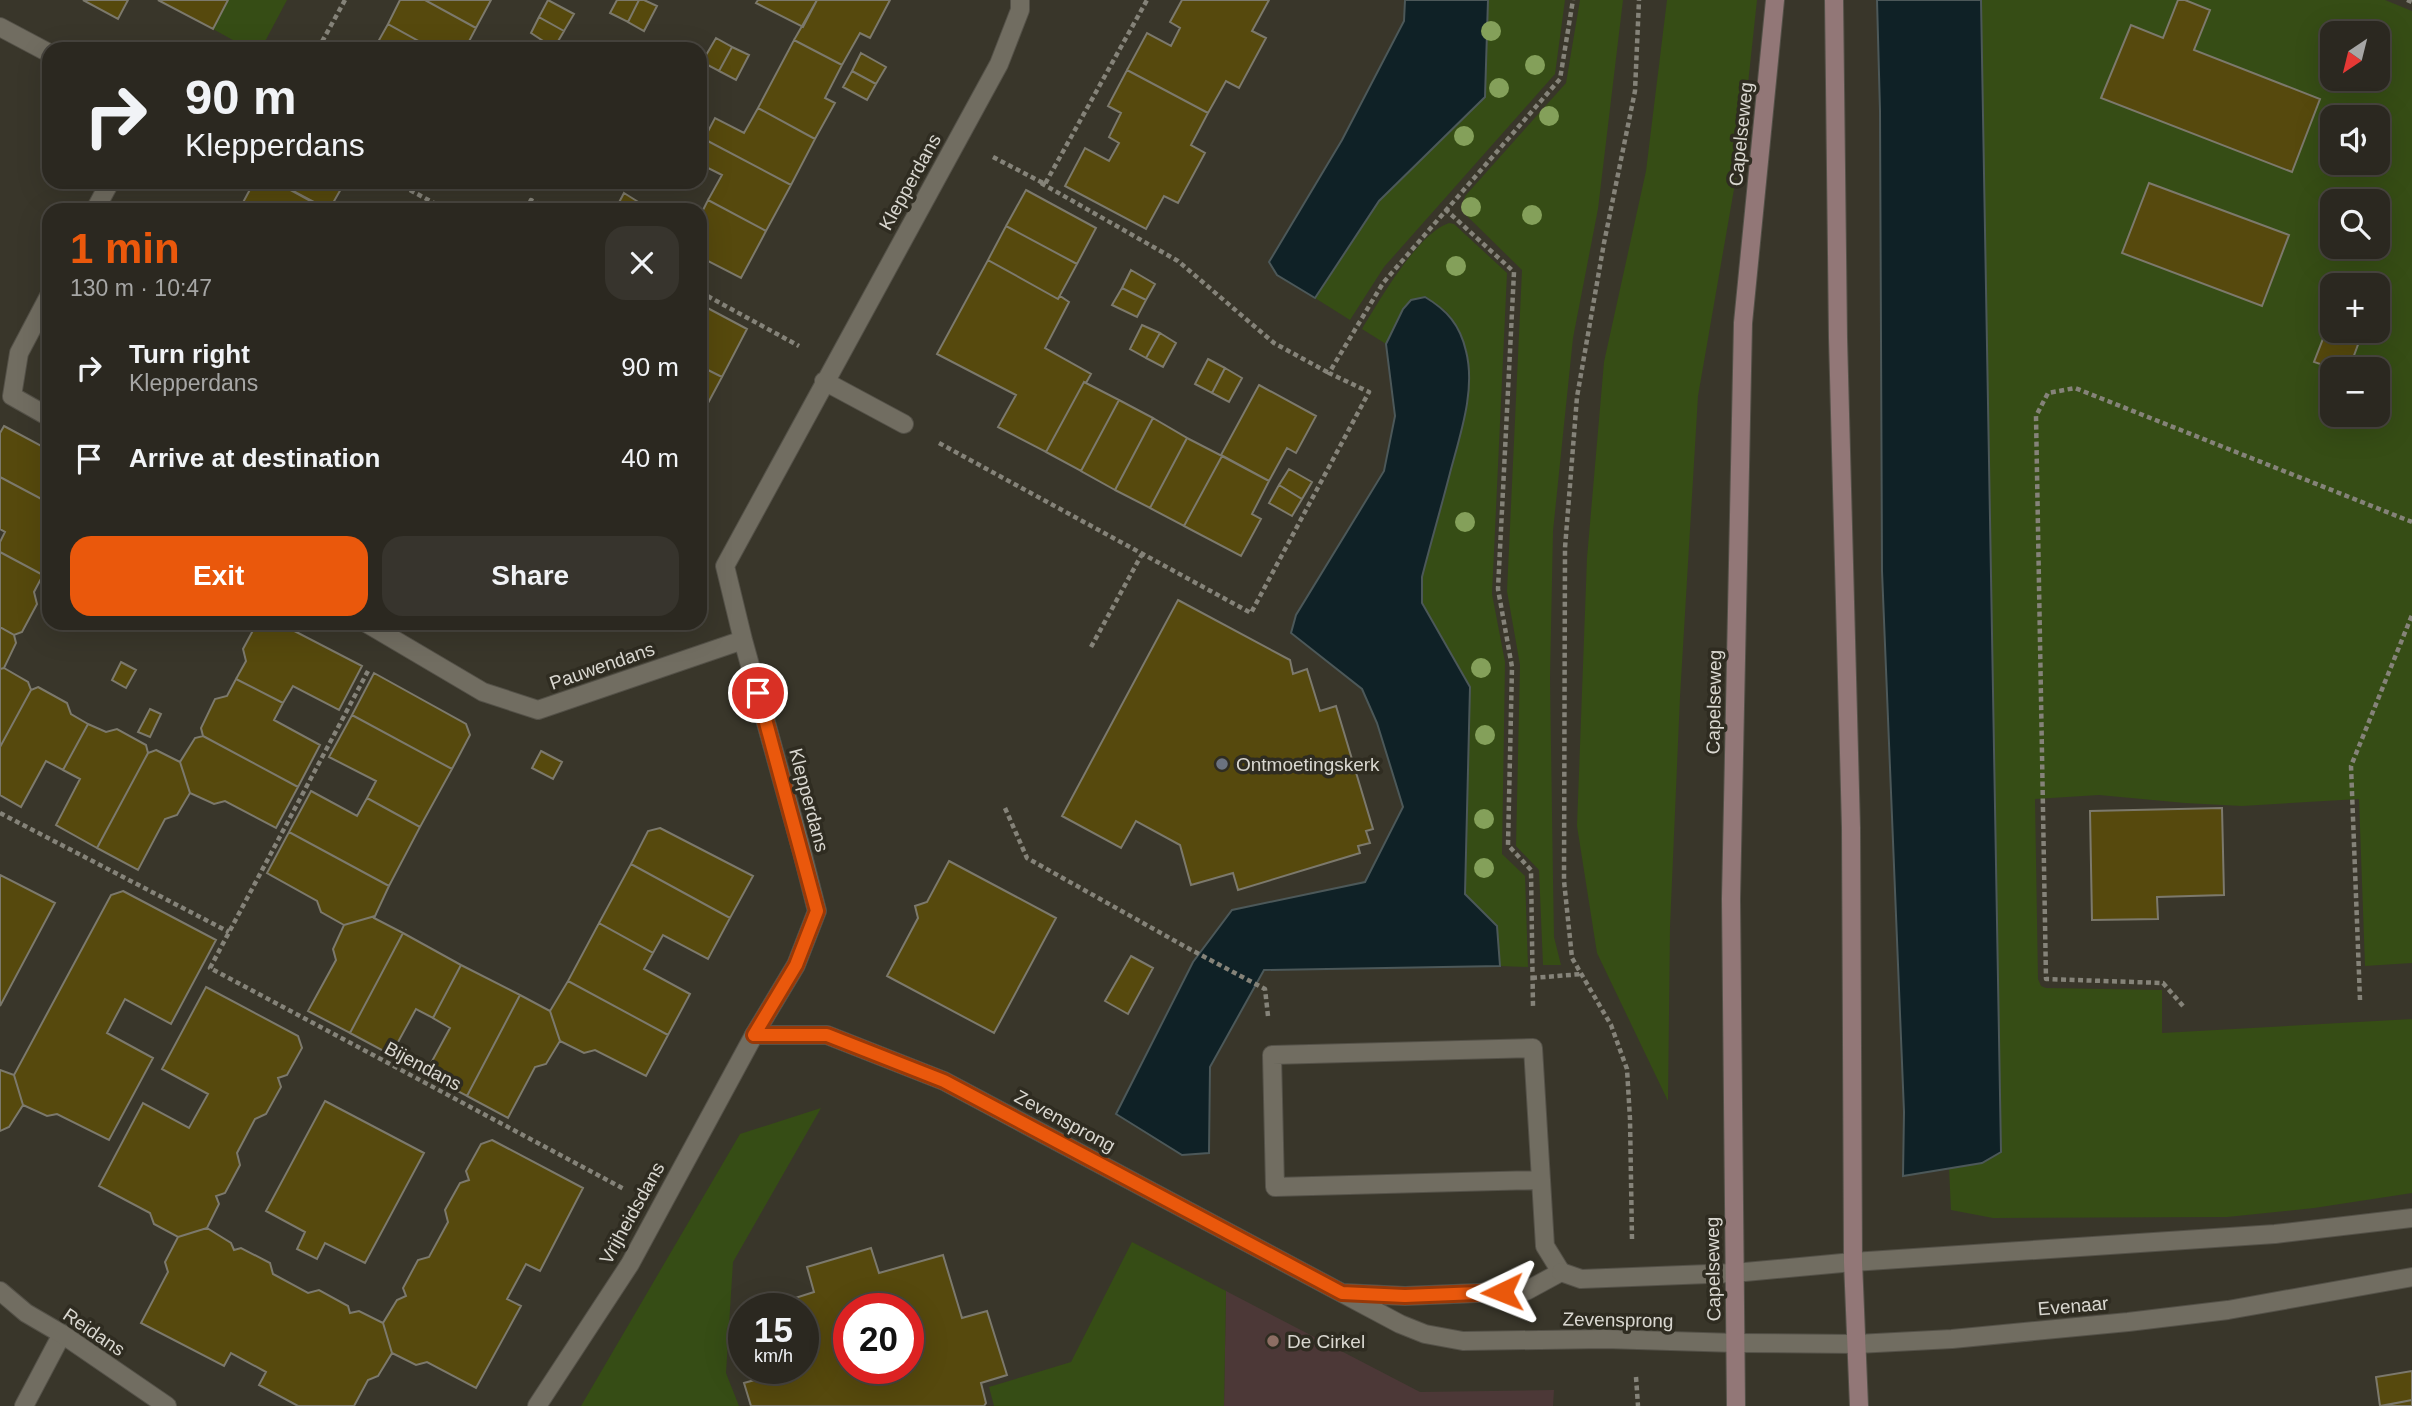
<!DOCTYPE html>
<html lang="en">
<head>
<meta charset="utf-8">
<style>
	body { margin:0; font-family:Helvetica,sans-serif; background:#37342d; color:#f1f3f6; height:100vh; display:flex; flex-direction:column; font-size:26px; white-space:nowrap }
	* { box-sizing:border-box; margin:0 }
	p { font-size:23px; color:#a6a6a5 }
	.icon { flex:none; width:38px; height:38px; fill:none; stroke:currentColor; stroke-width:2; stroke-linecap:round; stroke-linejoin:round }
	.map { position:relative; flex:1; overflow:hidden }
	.panel { position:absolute; left:42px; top:203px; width:665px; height:427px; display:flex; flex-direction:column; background:#2b2820; border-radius:21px; box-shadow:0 7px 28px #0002,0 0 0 2px #47443e }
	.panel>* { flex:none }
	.guide { position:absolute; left:42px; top:42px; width:665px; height:147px; border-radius:21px; box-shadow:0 7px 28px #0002,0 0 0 2px #47443e; background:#2b2820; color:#f1f3f6; overflow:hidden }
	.needle { width:46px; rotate:215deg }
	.tools { position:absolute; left:2320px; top:21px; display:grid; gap:14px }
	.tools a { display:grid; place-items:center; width:70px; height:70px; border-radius:14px; background:#2b2820; box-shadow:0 7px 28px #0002,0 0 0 2px #47443e; font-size:35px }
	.speed { position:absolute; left:728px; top:1293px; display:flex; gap:14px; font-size:35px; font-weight:700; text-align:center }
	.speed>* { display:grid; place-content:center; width:91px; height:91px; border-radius:50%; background:#2b2820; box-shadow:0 7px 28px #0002,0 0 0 2px #47443e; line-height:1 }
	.speed small { font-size:18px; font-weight:400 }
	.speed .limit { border:10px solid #d22; background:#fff; color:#111 }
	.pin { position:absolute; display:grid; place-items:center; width:60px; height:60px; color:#fff; margin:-30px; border:4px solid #fff; border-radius:50%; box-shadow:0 2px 7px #0007 }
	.me { position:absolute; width:77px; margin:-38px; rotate:268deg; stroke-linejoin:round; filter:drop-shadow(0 0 5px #0008) }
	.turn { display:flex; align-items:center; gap:24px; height:147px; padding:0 28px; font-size:32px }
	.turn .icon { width:91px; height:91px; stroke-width:2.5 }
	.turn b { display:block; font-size:49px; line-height:60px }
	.round { display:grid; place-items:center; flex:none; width:74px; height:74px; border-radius:21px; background:#37342d }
	.head { display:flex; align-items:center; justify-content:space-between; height:119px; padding:0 28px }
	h1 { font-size:42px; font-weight:700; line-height:52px; color:#ea580c }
	.action { display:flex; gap:14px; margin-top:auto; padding:14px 28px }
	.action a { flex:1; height:80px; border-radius:21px; background:#ea580c; color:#fff; font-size:28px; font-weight:700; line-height:80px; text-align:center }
	.action a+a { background:#37342d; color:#f1f3f6 }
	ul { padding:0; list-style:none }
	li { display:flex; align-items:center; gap:21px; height:91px; padding:0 28px }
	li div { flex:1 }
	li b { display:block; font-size:26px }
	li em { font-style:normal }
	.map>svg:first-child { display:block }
	.education { fill:#4c3837 }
	.green { fill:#364d15; fill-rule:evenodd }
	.water { fill:#0f2126; stroke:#4c5859; stroke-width:2 }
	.building { fill:#56490d; stroke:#7c796c; stroke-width:2; fill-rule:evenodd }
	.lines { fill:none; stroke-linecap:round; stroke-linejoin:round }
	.service-casing { stroke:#545148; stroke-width:20 }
	.minor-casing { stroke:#545148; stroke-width:20 }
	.tertiary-casing { stroke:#545148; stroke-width:20 }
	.secondary-casing { stroke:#545148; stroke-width:20 }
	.path { stroke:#858379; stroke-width:4.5; stroke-dasharray:5 3.5; stroke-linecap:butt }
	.service { stroke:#716d61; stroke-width:18 }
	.minor { stroke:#716d61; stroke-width:18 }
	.tertiary { stroke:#716d61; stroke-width:18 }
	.secondary { stroke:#927777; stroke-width:18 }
	.tree { fill:#84a05a }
	.route-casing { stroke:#983908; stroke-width:18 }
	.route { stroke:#ea580c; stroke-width:12 }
	.worship-dot { fill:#6b7280; stroke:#2f2c21; stroke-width:2.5 }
	.education-dot { fill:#8d6e63; stroke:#2f2c21; stroke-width:2.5 }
	.labels { text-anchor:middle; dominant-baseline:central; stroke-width:7; stroke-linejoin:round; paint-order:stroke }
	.street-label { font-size:19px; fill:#d9d7d0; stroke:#2f2c21 }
	.poi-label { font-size:19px; fill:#d9d7d0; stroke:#2f2c21; text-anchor:start }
</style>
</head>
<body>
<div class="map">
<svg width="2412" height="1406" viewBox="0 0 2412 1406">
	<rect width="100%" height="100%" fill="#39362a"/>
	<path class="education" d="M1226,1291L1420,1392L1554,1390L1553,1406H1224Z"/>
	<path class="green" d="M228,0H287L261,49H249L213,29Z
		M1488,0H1565L1555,74L1384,267L1350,320L1315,298L1379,201L1485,97Z
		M1580,0H1623L1598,209L1573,338L1553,531L1550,678L1553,879L1554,937L1561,965H1543L1539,870L1516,846L1520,665L1507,591L1522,270L1467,216C1462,209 1462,202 1466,195L1566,83Z
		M1667,0H1757L1741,149L1698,396L1680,697L1670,927L1668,1101L1597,953L1577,826L1587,558L1604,362L1646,171Z
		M1981,0H2385L2412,11V963L2365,966L2359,799L2242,806L2185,803L2099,795L2035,799L2038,979L2041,986L2046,988L2162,990V1033L2412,1019V1193L2314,1208L2227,1217L1993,1218L1951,1210L1949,1168L1982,1163L2001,1152ZM2333,33H2378V79H2333ZM2333,117H2378V163H2333ZM2333,201H2378V247H2333ZM2333,285H2378V331H2333ZM2333,369H2378V415H2333Z
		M1449,223L1454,224L1507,273L1492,594L1505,662L1502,854L1525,876L1528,967L1500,966L1497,926L1465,894L1470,687L1422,603V577L1453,320L1446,311L1425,297L1410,300L1386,344L1362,329C1379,301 1418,233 1449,223Z
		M821,1108L733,1262L726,1373L739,1406H581L740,1134Z
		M1132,1242L1226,1291L1224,1406H994L989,1387L1071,1362Z"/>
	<path class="water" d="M1405,0H1488L1485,97L1379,201L1315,298L1277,275L1269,262L1342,140L1404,21Z
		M1877,0H1981L2001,1152L1982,1163L1903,1176L1904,1112L1882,571L1880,111Z
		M1425,297C1447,310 1460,325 1466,351C1476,390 1460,435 1450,473C1441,508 1431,542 1422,577V603L1470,687L1465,894L1497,926L1500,966L1264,970L1210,1067L1209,1153L1182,1155L1116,1114L1193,962L1232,910L1365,882L1403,807L1377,723L1362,689L1291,633L1296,615L1384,471L1395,416L1386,344L1403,309L1411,300Z"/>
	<path class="building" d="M83,0H128L118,19Z
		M158,0H228L213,29Z
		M400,0H425L476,28L465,49H433L388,24Z
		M425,0H491L476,28Z
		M548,0L574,14L564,31L539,17Z
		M617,0H639L628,22L610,13Z
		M639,0H644L657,6L644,31L628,22Z
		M758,0H817L803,27L756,3Z
		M817,0H890L870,38L860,33L842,65L794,40Z
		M1182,0H1269L1252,31L1266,38L1239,88L1226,81L1208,113L1127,70L1147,33L1171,46L1180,28L1170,22Z
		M2178,0H2185L2210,10L2194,50L2320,99L2292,172L2101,98L2131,25L2163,38Z
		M539,17L564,31L554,48L531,33Z
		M388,24L433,49H374Z
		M716,38L732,47L719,71L702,62Z
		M794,40L842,65L825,98L835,103L815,139L758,108Z
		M732,47L749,55L736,80L719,71Z
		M861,53L886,67L876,84L852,71Z
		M1127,70L1208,113L1191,145L1205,153L1178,203L1164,196L1146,229L1065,186L1085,148L1109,161L1119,143L1109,137L1121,113L1108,106Z
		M852,71L876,84L867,100L843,87Z
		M758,108L815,139L791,185L704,139L715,118L744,133Z
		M704,139L791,185L766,231L708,200L722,175L700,164V147Z
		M254,182H276L327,210H244L240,208Z
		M276,182H345L329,210Z
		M2149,183L2289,235L2262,306L2122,253Z
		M1026,190L1096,228L1077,264L1006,226Z
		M624,193L648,208L647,210H615Z
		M708,200L766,231L741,278L700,257V216Z
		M1006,226L1077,264L1058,299L988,260Z
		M988,260L1058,299L1060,296L1069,302L1045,348L1091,374L1086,383L1084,382L1046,452L998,427L1016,395L937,354Z
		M1131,270L1155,284L1146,300L1122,288Z
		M1122,288L1146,300L1137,317L1112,305Z
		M700,304L747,329L722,377L700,366Z
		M2333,313V331H2363L2349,369H2335L2314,362Z
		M1142,325L1160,333L1146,358L1130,349Z
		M1160,333L1176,343L1163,367L1146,358Z
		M1208,359L1225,368L1212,393L1195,384Z
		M700,366L722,377L700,418Z
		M1225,368L1242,378L1229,402L1212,393Z
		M1084,382L1119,400L1081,471L1046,452Z
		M1259,385L1316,416L1296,453L1287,448L1269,481L1221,455Z
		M1119,400L1153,418L1115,490L1081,471Z
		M1153,418L1187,438L1150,508L1115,490Z
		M4,426L49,450V503L0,477V433Z
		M1187,438L1222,456L1184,526L1150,508Z
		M1222,456L1269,481L1252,514L1261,519L1241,556L1184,526Z
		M1289,469L1312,482L1302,499L1279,485Z
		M0,477L49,503V564L43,575L0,552V542L5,532L0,529Z
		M1279,485L1302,499L1292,516L1269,503Z
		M0,552L43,575L34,592L37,604L22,632L14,635L0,627Z
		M1178,600L1290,660L1293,674L1307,669L1320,711L1336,706L1373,829L1366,831L1370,843L1358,846L1360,853L1238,890L1233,873L1191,885L1180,845L1136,821L1121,848L1062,816Z
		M257,623H279L362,666L339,710L293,686L283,703L236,679L246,661L243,649Z
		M0,627L14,635L16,643L4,668L0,669Z
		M121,662L136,670L126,688L112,680Z
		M4,668L28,682L31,690L0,747V669Z
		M374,673L466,724L470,735L452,769L352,715Z
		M236,679L283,703L274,720L320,745L298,787L203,736L201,728L215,699L227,696Z
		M38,687L67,703L71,714L88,724L63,770L46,761L21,807L0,795V747L31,690Z
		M150,709L161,714L150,737L138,732Z
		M352,715L452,769L420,827L367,798L376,781L329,757Z
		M88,724L106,732L117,729L146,745L148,753L97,848L56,825L80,779L63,770Z
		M203,736L298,787L276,828L225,801L214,804L190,793L180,762L195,738Z
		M156,750L180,762L190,793L177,815L165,819L138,870L97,848L148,753Z
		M541,751L562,762L553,779L532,768Z
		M311,791L357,816L367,798L420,827L389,886L289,832Z
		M2222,808L2224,895L2157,897L2158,919L2092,920L2090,811Z
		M660,828L753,876L730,918L631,864L648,831Z
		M289,832L389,886L375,916L344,925L321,912L317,901L267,873Z
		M949,861L1056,918L994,1033L887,976L918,918L915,906L927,902Z
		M631,864L730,918L708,959L663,935L653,953L599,923Z
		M0,875L55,903L0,1006Z
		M123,891L216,940L171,1024L125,999L107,1033L153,1058L109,1140L57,1114L47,1116L23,1105L14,1075L111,895Z
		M375,916L374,918L403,933L350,1033L308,1011L336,960L333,949L344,925Z
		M599,923L653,953L644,969L690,994L668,1035L568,981Z
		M403,933L461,965L433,1018L416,1009L391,1055L350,1033Z
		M1131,956L1153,968L1128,1014L1105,1001Z
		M461,965L520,995L467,1096L425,1074L450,1028L433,1018Z
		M568,981L668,1035L646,1076L595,1050L584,1053L560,1041L550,1011Z
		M206,987L298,1036L302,1048L287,1075L278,1078L281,1087L266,1114L255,1119L237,1153L240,1165L225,1193L216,1196L219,1204L207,1228L178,1237L154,1224L150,1213L99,1186L143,1103L189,1128L208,1094L162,1069Z
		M520,995L550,1011L560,1041L546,1064L535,1067L508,1118L467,1096Z
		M0,1070L14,1075L23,1105L9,1127L0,1131Z
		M325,1101L424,1153L365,1263L325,1243L317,1259L297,1249L305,1232L266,1211Z
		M492,1140L583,1188L540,1271L526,1264L507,1299L521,1306L476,1388L427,1362L416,1365L392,1353L383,1323L397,1300L406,1296L403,1288L418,1260L429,1257L448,1222L445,1210L460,1183L469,1180L466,1171L481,1144Z
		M207,1228L231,1243L234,1250L241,1248L270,1263L273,1274L308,1293L319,1290L348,1306L350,1313L359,1311L383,1323L392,1353L378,1376L368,1380L354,1406H298L259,1385L266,1372L231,1353L224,1366L141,1323L168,1272L165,1262L178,1237Z
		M871,1248L879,1273L943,1255L962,1318L987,1311L1007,1375L981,1383L986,1403L984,1406H751L744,1383L769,1376L767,1368H803V1309H789L795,1298L814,1292L807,1267ZM849,1309H908V1368H849Z
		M2412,1371V1400L2380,1406L2376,1377Z
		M2412,1400V1406H2382Z"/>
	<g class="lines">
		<defs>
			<path id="service" d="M754,1035H827L944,1081L1400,1324L1425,1334L1463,1341L1605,1339L1736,1343
				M1342,1293L1405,1296L1526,1291L1561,1272L1545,1246L1533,1048L1272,1055L1275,1187L1540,1180"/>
			<path id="minor" d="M0,27L49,53
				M95,210L110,182
				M49,296L19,353L12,396L49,417
				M824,381L904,424
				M366,623L483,692L538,710L743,640
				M1561,1272L1581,1279L1734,1273
				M24,1406L62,1334
				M537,1406L630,1264L754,1035L796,965L817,911L802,852L743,640L725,566L999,64L1020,10V0"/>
			<path id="tertiary" d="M1734,1273L1853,1262L2275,1234L2412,1218
				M0,1291L26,1313L62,1334L167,1406
				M1736,1343L1857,1344L1952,1339L2128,1322L2228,1310L2412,1277"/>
			<path id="secondary" d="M1834,0L1838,338L1851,828L1853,1262L1859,1406
				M1736,1406L1731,899L1743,323L1775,0"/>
		</defs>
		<use href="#service" class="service-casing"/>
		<use href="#minor" class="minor-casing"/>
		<use href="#tertiary" class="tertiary-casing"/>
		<use href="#secondary" class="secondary-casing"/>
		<path class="path" d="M2407,0L2412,2
			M318,49L345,0
			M993,157L1045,184L1147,0
			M395,182L447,210
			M1041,183L1178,261L1274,343L1329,373
			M1445,209L1514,272L1498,589L1512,667L1508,845L1531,870L1533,1007
			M526,210L531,200L549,210
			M700,292L799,346
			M939,443L1251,613L1369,392L1329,373L1383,283L1560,79L1573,0
			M1091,647L1142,554
			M368,671L210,968L624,1189
			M1005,808L1027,858L1184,946L1265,989L1268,1016
			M0,813L229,932
			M1532,978L1582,974
			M2360,1000L2351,766L2412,615
			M2183,1006L2163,983L2046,979L2036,416L2048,393L2075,388L2412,522
			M1632,1239L1630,1119L1627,1069L1611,1025L1572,958L1564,881L1565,548L1577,397L1604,243L1635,91L1639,0
			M1636,1377L1638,1406"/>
		<use href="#service" class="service"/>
		<use href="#minor" class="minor"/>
		<use href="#tertiary" class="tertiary"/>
		<use href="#secondary" class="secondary"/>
	</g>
	<g class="tree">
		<circle cx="1491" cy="31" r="10"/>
		<circle cx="1535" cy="65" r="10"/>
		<circle cx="1499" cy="88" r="10"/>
		<circle cx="1549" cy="116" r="10"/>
		<circle cx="1464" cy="136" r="10"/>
		<circle cx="1471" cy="207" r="10"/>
		<circle cx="1532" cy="215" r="10"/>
		<circle cx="1456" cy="266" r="10"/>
		<circle cx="1465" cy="522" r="10"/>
		<circle cx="1481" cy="668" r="10"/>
		<circle cx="1485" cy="735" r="10"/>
		<circle cx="1484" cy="819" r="10"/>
		<circle cx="1484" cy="868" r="10"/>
	</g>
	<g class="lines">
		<defs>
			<path id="route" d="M758,693L817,911L796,965L754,1035H827L944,1081L1342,1293L1405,1296L1502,1292"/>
		</defs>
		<use href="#route" class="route-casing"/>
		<use href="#route" class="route"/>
	</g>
	<circle class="worship-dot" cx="1222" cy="764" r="7"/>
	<circle class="education-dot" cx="1273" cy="1341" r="7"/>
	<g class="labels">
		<g class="street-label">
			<text transform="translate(1741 134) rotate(-84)">Capelseweg</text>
			<text transform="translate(910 182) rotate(-61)">Klepperdans</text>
			<text transform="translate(602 666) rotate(-19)">Pauwendans</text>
			<text transform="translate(1714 702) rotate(-89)">Capelseweg</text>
			<text transform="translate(809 800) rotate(75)">Klepperdans</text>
			<text transform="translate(423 1066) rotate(28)">Bijendans</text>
			<text transform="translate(1065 1121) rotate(28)">Zevensprong</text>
			<text transform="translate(632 1213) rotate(-61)">Vrijheidsdans</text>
			<text transform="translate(1713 1269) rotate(-91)">Capelseweg</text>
			<text transform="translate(2073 1306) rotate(-5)">Evenaar</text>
			<text transform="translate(1618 1320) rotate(1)">Zevensprong</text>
			<text transform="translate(94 1332) rotate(34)">Reidans</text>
		</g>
		<g class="poi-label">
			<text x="1236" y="764">Ontmoetingskerk</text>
			<text x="1287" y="1341">De Cirkel</text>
		</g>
	</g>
</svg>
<div class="tools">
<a><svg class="needle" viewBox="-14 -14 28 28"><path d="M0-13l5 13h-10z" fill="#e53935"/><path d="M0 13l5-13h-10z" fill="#a6a6a5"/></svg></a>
<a><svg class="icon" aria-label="sound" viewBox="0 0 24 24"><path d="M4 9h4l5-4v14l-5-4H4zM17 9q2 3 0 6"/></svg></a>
<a><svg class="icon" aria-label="search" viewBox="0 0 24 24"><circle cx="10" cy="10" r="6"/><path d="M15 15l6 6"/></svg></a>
<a>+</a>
<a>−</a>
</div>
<div class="speed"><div>15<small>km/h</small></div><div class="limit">20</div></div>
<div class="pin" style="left:758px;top:693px;background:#d93025"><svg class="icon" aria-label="arrive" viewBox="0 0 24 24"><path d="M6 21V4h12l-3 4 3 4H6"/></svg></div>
<svg class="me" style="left:1502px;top:1292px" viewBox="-20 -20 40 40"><path d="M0-17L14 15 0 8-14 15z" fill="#ea580c" stroke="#fff" stroke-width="4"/></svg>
<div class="guide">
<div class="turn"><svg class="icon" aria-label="right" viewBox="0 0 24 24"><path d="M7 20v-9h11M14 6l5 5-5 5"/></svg><div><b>90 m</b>Klepperdans</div></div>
</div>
<section class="panel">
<div class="head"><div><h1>1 min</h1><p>130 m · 10:47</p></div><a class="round"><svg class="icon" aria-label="close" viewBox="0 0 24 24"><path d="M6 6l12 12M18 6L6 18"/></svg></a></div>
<ul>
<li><svg class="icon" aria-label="right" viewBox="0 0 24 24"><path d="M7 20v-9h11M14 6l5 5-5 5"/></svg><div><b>Turn right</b><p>Klepperdans</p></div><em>90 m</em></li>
<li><svg class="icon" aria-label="arrive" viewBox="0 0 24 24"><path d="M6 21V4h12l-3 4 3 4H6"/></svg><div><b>Arrive at destination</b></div><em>40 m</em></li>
</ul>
<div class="action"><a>Exit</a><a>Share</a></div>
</section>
</div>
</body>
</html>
